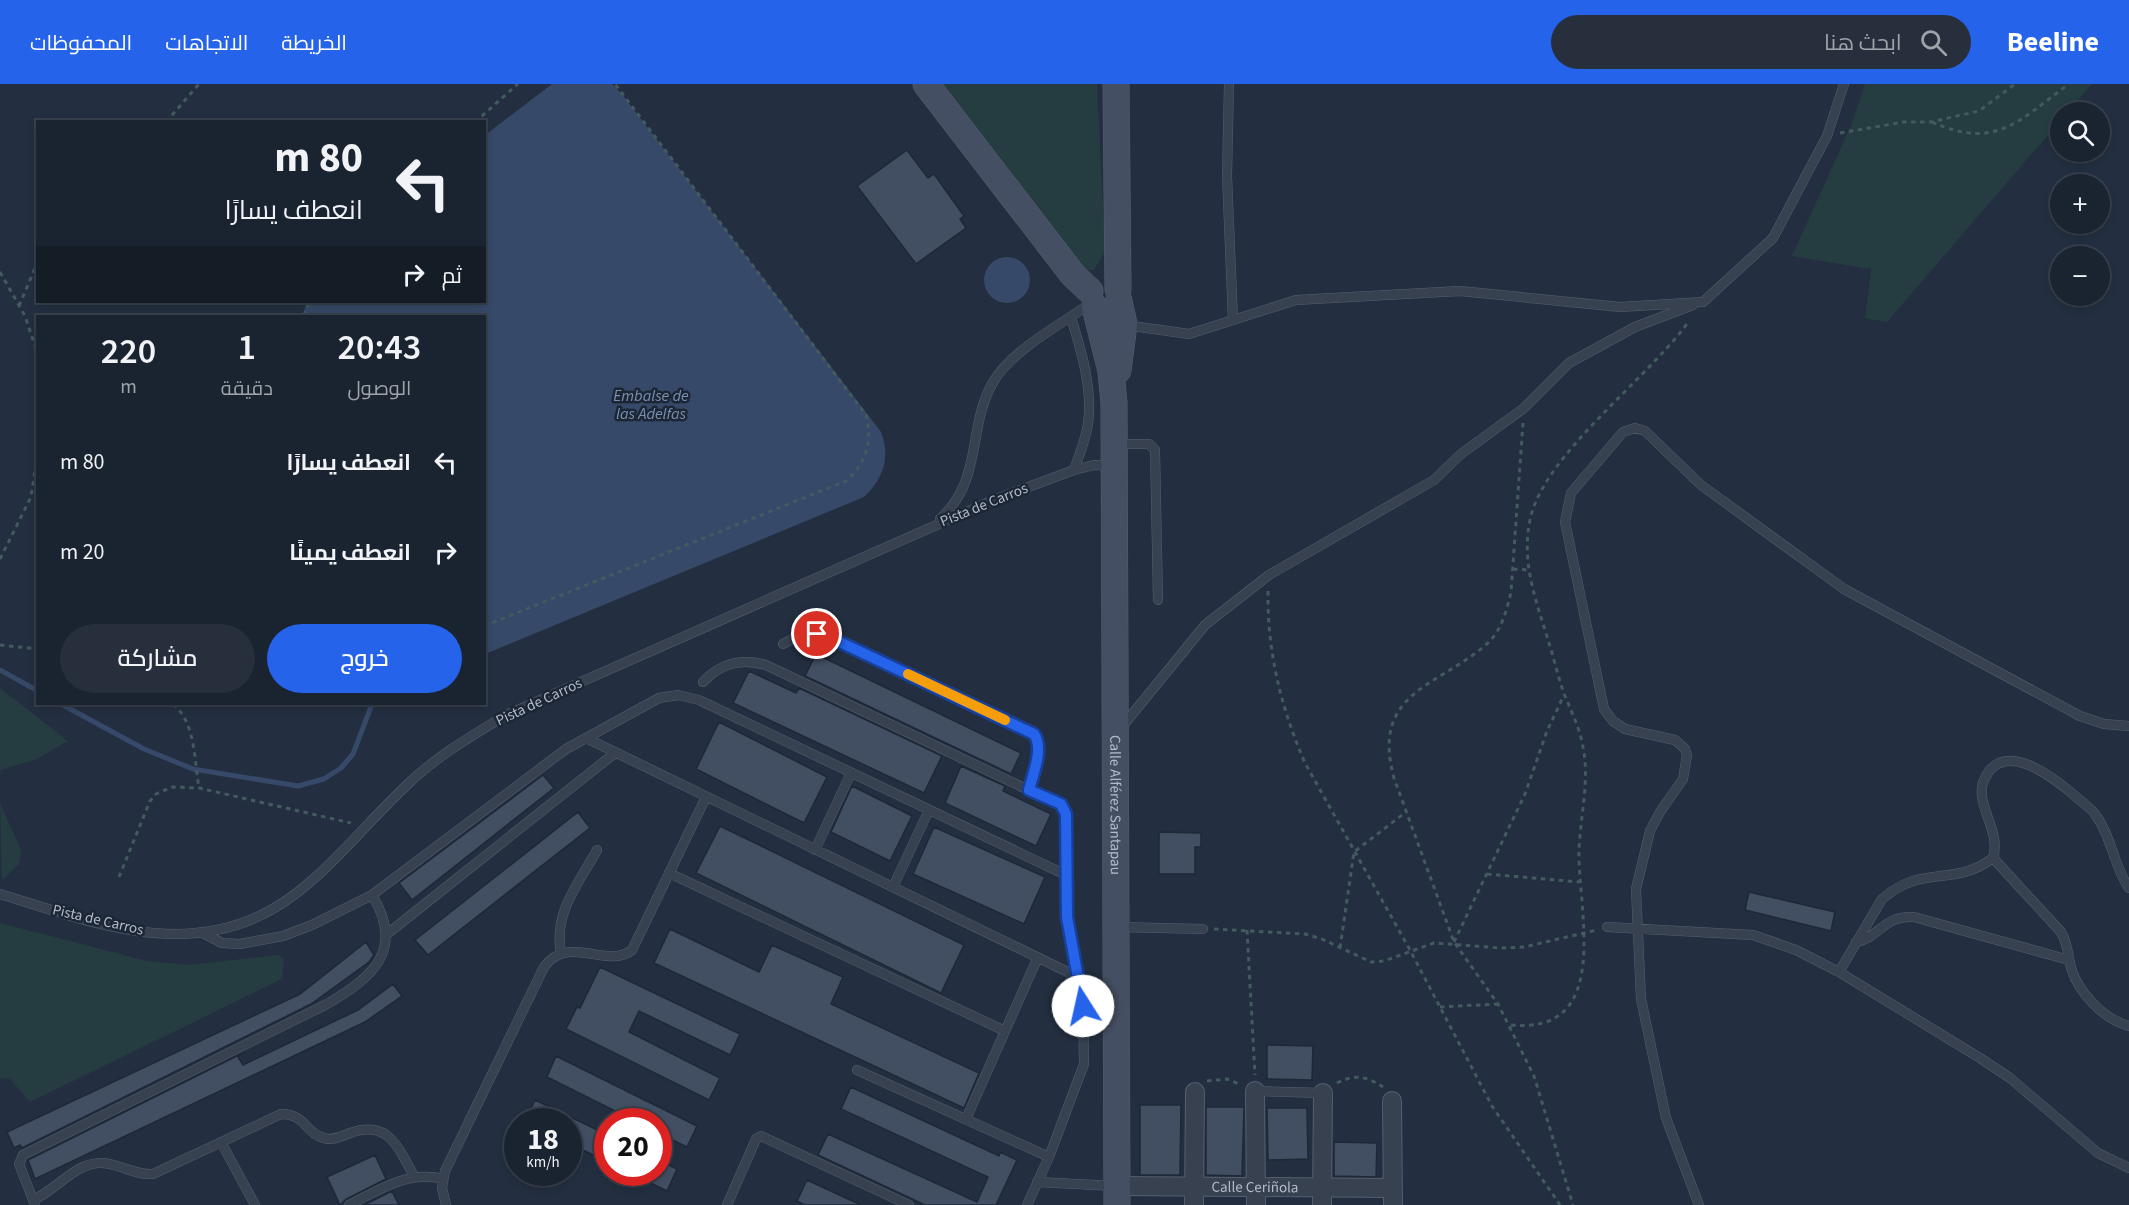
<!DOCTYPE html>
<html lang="ar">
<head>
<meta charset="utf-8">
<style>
	body { margin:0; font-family:"Source Sans 3",Cairo,sans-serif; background:#272f3c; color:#f1f3f6; direction:rtl; height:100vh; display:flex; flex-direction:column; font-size:22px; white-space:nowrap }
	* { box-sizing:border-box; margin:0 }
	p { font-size:20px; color:#9fa4ab }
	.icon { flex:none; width:33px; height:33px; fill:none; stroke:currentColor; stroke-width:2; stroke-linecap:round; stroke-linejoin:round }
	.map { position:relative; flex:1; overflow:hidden; direction:ltr }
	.panel { position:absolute; left:36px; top:231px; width:450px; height:390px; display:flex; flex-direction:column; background:#1a2330; border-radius:0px; box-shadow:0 3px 9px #0003,0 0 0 2px #38404c; direction:rtl }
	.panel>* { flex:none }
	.guide { position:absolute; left:36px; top:36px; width:450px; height:183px; border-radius:0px; box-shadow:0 3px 9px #0003,0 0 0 2px #38404c; direction:rtl; background:#1a2330; color:#f1f3f6; overflow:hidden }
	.buttons { position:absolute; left:2050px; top:18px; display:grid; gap:12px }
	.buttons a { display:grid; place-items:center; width:60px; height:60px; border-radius:50%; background:#1a2330; box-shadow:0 3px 9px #0003,0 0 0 2px #38404c; font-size:30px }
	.speed { position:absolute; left:504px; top:1024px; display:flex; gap:12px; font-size:30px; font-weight:700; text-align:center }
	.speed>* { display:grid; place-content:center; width:78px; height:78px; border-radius:50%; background:#1a2330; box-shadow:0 3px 9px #0003,0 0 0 2px #38404c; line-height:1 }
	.speed small { font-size:15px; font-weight:400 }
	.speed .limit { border:9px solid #d22; background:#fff; color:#111 }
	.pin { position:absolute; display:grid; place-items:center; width:51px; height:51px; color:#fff; margin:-26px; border:3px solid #fff; border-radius:50%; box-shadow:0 2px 6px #0007 }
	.me { position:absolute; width:66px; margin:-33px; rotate:350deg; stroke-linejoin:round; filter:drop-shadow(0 0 4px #0008) }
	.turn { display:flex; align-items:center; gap:21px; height:126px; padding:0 24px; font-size:27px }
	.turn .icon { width:78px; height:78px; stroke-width:2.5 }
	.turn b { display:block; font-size:42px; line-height:51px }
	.then { display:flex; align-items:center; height:57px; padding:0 24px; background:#0003; gap:12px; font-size:22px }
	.eta { display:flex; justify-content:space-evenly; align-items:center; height:102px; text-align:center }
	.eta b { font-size:36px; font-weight:600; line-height:42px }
	.cta { display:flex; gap:12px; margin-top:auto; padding:12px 24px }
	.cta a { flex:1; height:69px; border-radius:36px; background:#2563eb; color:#fff; font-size:24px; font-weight:600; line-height:69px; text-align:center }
	.cta a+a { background:#272f3c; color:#f1f3f6 }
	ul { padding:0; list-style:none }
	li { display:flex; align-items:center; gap:18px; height:90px; padding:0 24px }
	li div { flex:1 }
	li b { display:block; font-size:22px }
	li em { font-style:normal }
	header { display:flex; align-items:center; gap:36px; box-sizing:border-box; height:84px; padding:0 30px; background:#2563eb; color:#fff }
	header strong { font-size:28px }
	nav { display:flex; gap:33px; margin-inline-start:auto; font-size:21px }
	.search { width:420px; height:54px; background:#272f3c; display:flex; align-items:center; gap:15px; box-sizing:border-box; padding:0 21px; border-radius:33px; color:#9fa4ab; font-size:22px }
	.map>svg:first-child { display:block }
	.green { fill:#253d41 }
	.water { fill:#364968 }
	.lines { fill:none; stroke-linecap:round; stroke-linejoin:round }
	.stream { stroke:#364968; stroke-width:5 }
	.building { fill:#424e62; stroke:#1e2837; stroke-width:1.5 }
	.lane-casing { stroke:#555f6e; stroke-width:10 }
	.street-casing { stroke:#555f6e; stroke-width:20 }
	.secondary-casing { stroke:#555f6e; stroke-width:27 }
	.path { stroke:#435a5e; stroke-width:3; stroke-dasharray:4.5 4.5; stroke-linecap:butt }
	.lane { stroke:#374150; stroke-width:9 }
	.street { stroke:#374150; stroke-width:18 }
	.secondary { stroke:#454f63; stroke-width:26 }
	.route-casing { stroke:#184099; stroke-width:15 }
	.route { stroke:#2563eb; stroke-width:10 }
	.slow { stroke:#f59e0b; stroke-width:10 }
	.labels { text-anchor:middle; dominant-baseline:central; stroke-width:5; stroke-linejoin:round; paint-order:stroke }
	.street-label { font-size:15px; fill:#b4bccb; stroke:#1c2635 }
	.water-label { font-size:16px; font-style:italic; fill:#7a90b3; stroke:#1c2635 }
</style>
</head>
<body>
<header>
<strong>Beeline</strong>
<div class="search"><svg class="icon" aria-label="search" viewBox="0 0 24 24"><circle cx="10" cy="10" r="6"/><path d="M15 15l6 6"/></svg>ابحث هنا</div>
<nav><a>الخريطة</a><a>الاتجاهات</a><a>المحفوظات</a></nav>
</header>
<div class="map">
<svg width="2129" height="1121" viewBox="0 0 2129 1121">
	<rect width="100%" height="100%" fill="#232f40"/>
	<path class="green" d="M941,0H1097L1105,167L1094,186H1088L1078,179Z
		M1865,0H2092L2068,28H2061V36L1887,238L1865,234L1871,185L1792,172L1852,39Z
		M0,604L68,657L36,675L1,686L0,690Z
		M0,719L21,766L19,780L2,796Z
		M0,839L147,877L189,881L278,871L284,875L282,895L30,1018L10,995L0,994Z"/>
	<path class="water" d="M552,0H612L621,9L881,348C891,374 883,395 864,413L485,570L484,232H302L307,218H484L485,51Z
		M984 196a23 23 0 1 1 46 0a23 23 0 1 1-46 0Z"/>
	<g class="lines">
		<path class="stream" d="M0,586L38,607
			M61,620L144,665L193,685L298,702L324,695L341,684L353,670L372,620"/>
	</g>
	<path class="building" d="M907,66L928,94L934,90L964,132L960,135L966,144L916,180L857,102Z
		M816,570L1021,669L1011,690L805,592Z
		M749,587L796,609L799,604L942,672L924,709L733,619Z
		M719,638L827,693L804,739L696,685Z
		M961,682L1005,702L1003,707L1051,730L1036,762L945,719Z
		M543,691L554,704L412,816L399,799Z
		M852,702L912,732L890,777L831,748Z
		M578,728L590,744L428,871L415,856Z
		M720,742L964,861L941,909L696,789Z
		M934,743L1045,793L1024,840L913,790Z
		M1159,748L1201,749V763H1195V790H1159Z
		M1749,808L1835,828L1831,847L1745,826Z
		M670,845L759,888L772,861L843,893L831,920L979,989L964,1024L654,879Z
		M366,858L374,871L369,878L311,920L22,1064L20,1061L14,1064L7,1048L300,910Z
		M600,883L740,950L730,971L639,927L629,948L720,994L709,1016L566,945L577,923L580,924Z
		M393,900L402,912L365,938L35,1095L28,1076L245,968L238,973L243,981L358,926Z
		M1267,961L1313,962L1312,996L1267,995Z
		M556,972L697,1042L687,1063L658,1049V1038H637L547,993Z
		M851,1003L999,1072L1000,1068L1017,1076L996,1121H925L818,1071L828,1050L977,1118L988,1093L841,1025Z
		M535,1016L608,1051V1078L568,1059V1038H525Z
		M1140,1021H1181L1180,1091H1140Z
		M1206,1023H1244L1242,1092L1206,1091Z
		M1267,1024H1307L1308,1075L1268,1076Z
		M1334,1058L1377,1059L1376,1093L1334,1092Z
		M375,1071L386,1095L346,1115L340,1121L327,1093Z
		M658,1076L677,1085L667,1107L630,1089H658Z
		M807,1096L861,1121H805L797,1117Z
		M392,1107L399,1121H364Z"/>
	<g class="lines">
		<defs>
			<path id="lane" d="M1229,0L1227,92L1233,236
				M1071,233C1081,266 1093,305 1088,340C1086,355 1079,371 1074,386
				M1125,241L1189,250L1296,216L1460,207L1620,223L1703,218L1773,154L1827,52L1844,0
				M1116,360H1149L1155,366L1158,516
				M940,435C983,396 967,346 992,300C1010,267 1060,241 1091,219
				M783,560L800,551H825L1034,650C1044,664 1033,690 1029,706
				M703,598C721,579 741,574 766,581L1064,723L1067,833L1083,922L1084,980L1049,1073L1027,1121
				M1121,644L1205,541L1269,491L1434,396L1461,370L1524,324L1569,279L1635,243L1693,221
				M586,654L1078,893
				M815,766L851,689
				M1993,774L2061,848C2068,860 2068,871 2071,884C2079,909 2103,935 2129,942
				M669,789L1005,947
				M893,803L929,726
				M0,810C50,825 102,845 154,849C283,860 327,776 409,699C437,672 473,651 506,631L991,417L1074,386L1094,381L1112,382
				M1119,843L1203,845
				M1607,843L1753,851L1796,866L1839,888L1980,974L2010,994L2098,1069L2129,1084
				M201,848L222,859L240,860L283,852L312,841L372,811L566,665L659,614L678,611L699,616L1068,792
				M387,850L615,669
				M1856,858C1881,853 1883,831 1914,833L2069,876
				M561,869C553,829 579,799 597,766
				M1839,888L1882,815C1923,779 1953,804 1993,774C2002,745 1972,719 1985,694C2004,654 2054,694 2074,711C2081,718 2092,724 2097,733C2112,754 2114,783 2129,804
				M857,986L1049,1073
				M1255,1007L1323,1009
				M966,1035L1038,873
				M221,1058L255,1121
				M1037,1098L1115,1102
				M33,1116C57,1106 75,1078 102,1079C121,1080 133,1091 153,1090L281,1030C306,1030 306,1050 324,1054C333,1057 342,1052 350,1049C389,1035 398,1064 414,1092
				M35,1121L19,1080L23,1071L327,920C374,893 405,865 372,811
				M349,1121C379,1106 408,1086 443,1095
				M446,1121L442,1104L445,1087L544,883C569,849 607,886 632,866L706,713
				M727,1121L756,1055L761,1052L909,1121
				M1699,1121L1666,1034L1641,915L1636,805L1650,747L1660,728L1683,695L1687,671L1685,665L1675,656L1625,645L1613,637L1604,625L1565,438L1571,409L1623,348L1635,344L1645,347L1701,401L1844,505L2080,632L2104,640L2129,642"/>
			<g id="street">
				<path d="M1255,1007L1256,1121"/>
				<path d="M1392,1017L1393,1121"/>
				<path id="s1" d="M1117,1102L1392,1104"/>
				<path d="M1194,1121L1195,1008"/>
				<path d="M1322,1121L1323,1009"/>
			</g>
			<g id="secondary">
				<path d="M926,0L1073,191L1090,207"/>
				<path d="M1116,0L1118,205"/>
				<path id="s2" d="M1095,223L1111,287L1114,319L1117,1121"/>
				<path d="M1118,286L1124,240L1119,217"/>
			</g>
		</defs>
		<use href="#lane" class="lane-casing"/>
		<use href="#street" class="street-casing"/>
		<use href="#secondary" class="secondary-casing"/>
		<path class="path" d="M166,38L199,0
			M475,38L518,0
			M1932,38C1997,67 2019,36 2069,0
			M1840,49L1904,38H1931L1979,27L2015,0
			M0,188L25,232L38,271
			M19,222L38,177
			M304,232L309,218
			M1523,339L1511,508C1507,525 1502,545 1489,558C1440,603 1370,606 1394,694L1454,858L1498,920L1534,992L1573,1121
			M0,475L31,413L38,366
			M1513,485L1528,486
			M1268,507C1267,567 1281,624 1305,679L1410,866L1492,1022L1560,1121
			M484,542L846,397C866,379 873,358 866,331L615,0
			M0,561L38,565
			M173,620C196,639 194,676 199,704
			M1487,790L1579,798
			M119,793L150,717L156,710L172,703L199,704L351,739
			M1214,845L1305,850L1322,855L1371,878L1384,877L1434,859L1501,864L1524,863L1597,846
			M1247,846L1255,991
			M1454,858L1525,710L1547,647L1564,611
			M1340,864L1354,768L1406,728
			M1440,923L1498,920
			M1511,941C1613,951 1578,828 1579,767C1580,734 1590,696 1583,663C1580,645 1572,629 1565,612C1558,594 1554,574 1548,556C1536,516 1521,479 1530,436C1543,371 1648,295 1689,237
			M1207,997L1227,995L1241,1001
			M1337,999C1354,990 1367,992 1383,1003"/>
		<use href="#lane" class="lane"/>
		<use href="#street" class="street"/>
		<use href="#secondary" class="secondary"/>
	</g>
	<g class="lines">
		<defs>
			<path id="route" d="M817,550L825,551L1034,650C1044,664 1033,690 1029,706L1061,720L1066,730L1067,833L1083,922"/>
		</defs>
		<use href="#route" class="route-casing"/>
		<use href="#route" class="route"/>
		<path class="slow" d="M908,590L1005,636"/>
	</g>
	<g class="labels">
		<g class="street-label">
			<text transform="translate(984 421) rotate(-22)">Pista de Carros</text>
			<text transform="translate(539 618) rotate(-25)">Pista de Carros</text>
			<text stroke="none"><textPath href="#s2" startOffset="500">Calle Alférez Santapau</textPath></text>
			<text transform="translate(98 836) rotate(13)">Pista de Carros</text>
			<text stroke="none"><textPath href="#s1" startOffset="138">Calle Ceriñola</textPath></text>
		</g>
		<g class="water-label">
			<text x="651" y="312">Embalse de<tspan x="651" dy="18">las Adelfas</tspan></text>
		</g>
	</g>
</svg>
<div class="buttons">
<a><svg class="icon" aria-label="search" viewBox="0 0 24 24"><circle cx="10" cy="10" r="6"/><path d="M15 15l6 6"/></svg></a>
<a>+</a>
<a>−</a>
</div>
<div class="speed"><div>18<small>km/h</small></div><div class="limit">20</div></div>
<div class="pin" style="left:817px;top:550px;background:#d93025"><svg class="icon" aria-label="arrive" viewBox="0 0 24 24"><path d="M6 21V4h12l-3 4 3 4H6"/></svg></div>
<svg class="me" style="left:1083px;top:922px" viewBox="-20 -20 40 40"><circle r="19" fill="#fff"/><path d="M0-13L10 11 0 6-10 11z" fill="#2563eb"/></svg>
<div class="guide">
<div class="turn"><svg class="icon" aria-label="left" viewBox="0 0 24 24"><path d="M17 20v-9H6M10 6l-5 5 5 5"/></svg><div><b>80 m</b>انعطف يسارًا</div></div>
<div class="then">ثم<svg class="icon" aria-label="right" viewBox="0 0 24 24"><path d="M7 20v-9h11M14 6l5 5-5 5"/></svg></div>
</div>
<section class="panel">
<div class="eta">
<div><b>20:43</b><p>الوصول</p></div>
<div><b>1</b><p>دقيقة</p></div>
<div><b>220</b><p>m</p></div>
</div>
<ul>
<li><svg class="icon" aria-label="left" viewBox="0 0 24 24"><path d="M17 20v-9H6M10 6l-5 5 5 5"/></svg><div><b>انعطف يسارًا</b></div><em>80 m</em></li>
<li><svg class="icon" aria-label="right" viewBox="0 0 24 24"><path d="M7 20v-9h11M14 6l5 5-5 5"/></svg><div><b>انعطف يمينًا</b></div><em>20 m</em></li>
</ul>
<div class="cta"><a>خروج</a><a>مشاركة</a></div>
</section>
</div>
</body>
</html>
